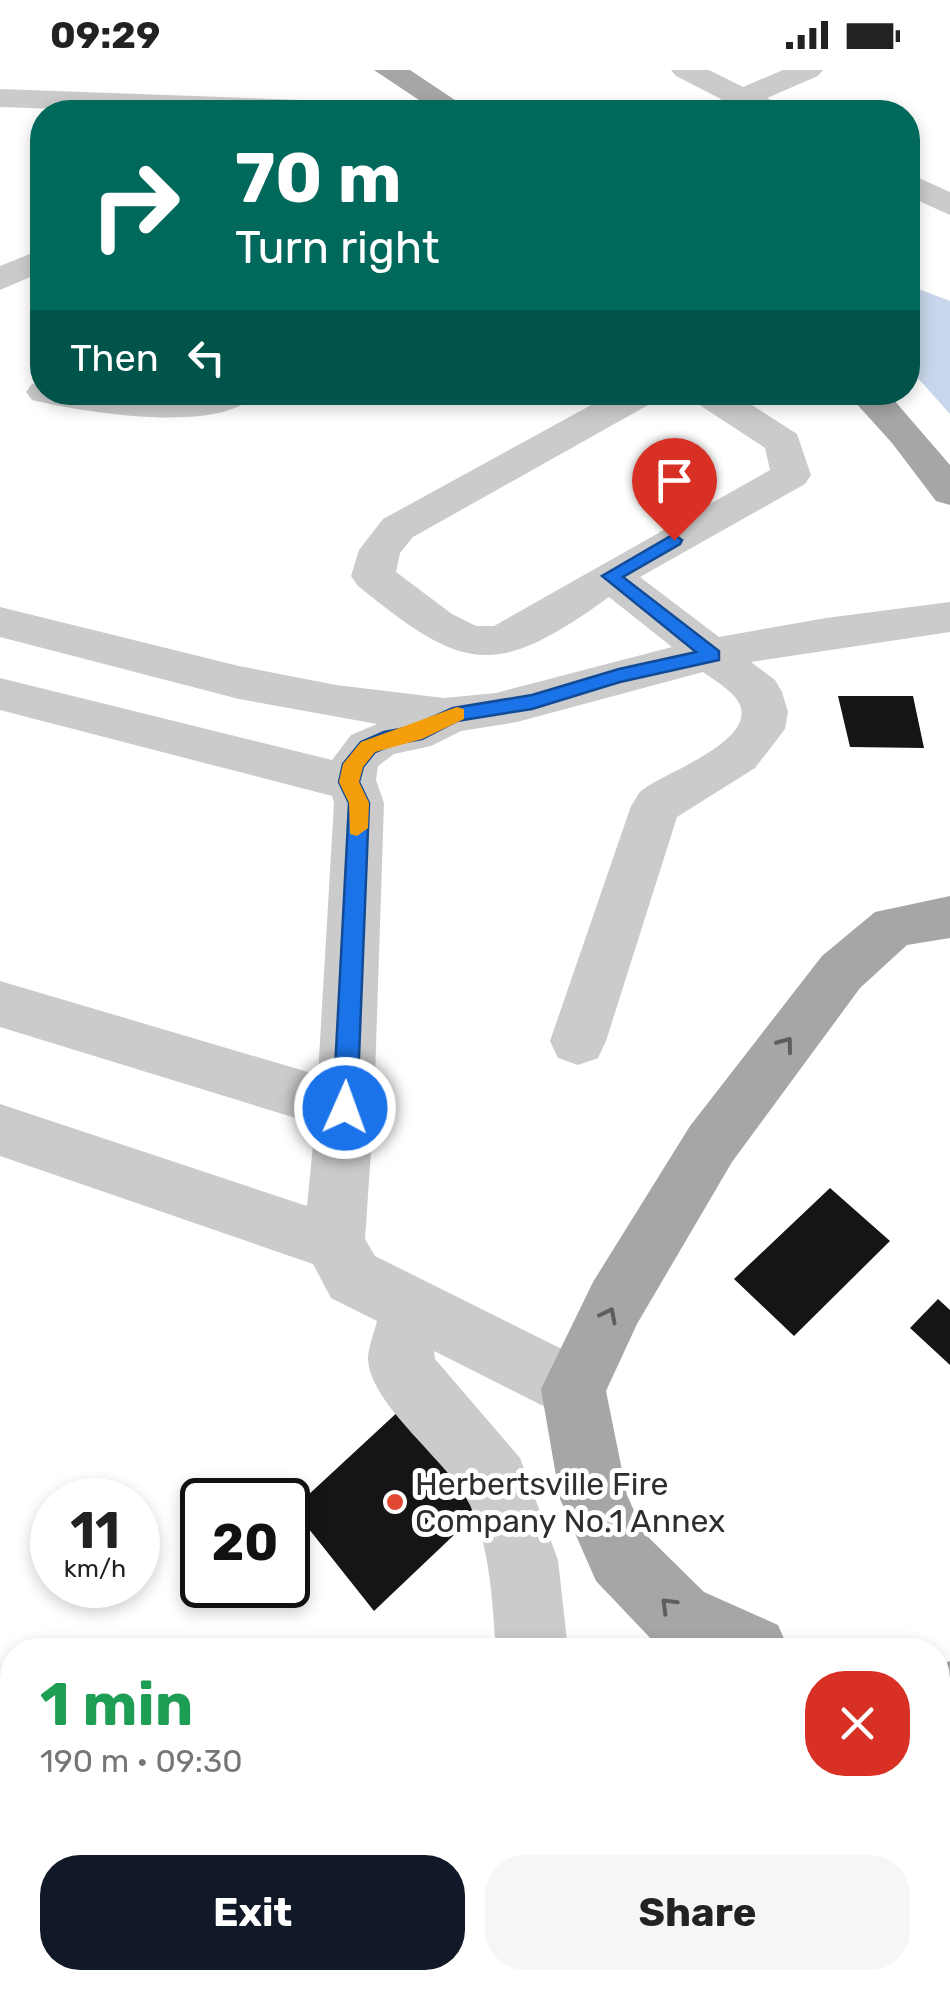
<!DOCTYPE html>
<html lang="en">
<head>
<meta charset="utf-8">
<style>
	body { margin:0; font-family:Rubik,sans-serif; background:#f6f6f6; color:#222; height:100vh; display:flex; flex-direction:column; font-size:38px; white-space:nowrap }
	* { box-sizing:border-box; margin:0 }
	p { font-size:32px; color:#767676 }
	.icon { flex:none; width:55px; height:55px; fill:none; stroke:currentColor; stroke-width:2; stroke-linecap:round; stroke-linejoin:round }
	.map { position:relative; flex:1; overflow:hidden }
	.panel { position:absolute; left:0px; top:1568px; width:950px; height:352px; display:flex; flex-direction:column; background:#fff; border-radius:40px 40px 0 0; box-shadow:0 5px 15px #0003 }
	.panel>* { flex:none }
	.hud { position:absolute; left:30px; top:30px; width:890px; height:305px; border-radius:40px; box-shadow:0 5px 15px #0003; background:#00695c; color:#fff; overflow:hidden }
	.speed { position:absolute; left:30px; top:1408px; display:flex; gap:20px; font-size:50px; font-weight:700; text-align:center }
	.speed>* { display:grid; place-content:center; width:130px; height:130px; border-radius:50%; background:#fff; box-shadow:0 5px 15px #0003; line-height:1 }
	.speed small { font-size:25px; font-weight:400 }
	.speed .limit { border:5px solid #111; border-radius:15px; background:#fff; color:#111 }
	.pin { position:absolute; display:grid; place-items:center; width:85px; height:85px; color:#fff; margin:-102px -42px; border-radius:50% 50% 50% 0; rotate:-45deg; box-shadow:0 0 10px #0007 }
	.pin .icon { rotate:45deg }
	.me { position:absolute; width:110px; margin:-55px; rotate:2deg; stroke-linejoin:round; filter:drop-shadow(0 0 8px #0008) }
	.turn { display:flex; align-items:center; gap:35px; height:210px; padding:0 40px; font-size:45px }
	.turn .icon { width:130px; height:130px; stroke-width:2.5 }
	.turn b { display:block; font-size:70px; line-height:85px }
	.then { display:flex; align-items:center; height:95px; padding:0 40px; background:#0003; gap:20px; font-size:38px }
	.round { display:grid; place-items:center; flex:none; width:105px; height:105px; border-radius:40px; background:#f6f6f6 }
	.summary { display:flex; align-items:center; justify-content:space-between; height:170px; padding:0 40px }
	h1 { font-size:60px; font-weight:700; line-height:75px; color:#1e9e55 }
	.button { display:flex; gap:20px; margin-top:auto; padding:20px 40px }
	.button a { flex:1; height:115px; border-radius:40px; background:#111827; color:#fff; font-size:40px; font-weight:700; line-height:115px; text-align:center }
	.button a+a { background:#f6f6f6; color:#222 }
	.status { display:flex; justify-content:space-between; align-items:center; height:70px; padding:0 50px; background:#fff; direction:ltr }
	.status svg { height:28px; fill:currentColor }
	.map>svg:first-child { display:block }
	.green { fill:#e1ebdb }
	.water { fill:#c8d6eb }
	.building { fill:#151515 }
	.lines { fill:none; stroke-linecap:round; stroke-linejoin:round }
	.minor { fill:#cbcbcb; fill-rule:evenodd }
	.major { fill:#a6a6a6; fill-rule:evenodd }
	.oneway { stroke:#5e5e5e }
	.route { fill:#1a73e8; stroke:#114b97; stroke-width:2.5 }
	.slow { fill:#f59e0b }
	.poi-dot { fill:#e24832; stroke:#fff; stroke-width:4 }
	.labels { text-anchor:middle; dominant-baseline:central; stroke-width:10; stroke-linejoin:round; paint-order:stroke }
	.near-poi-label { font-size:32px; fill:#2e2e2e; stroke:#fff; text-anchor:start }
</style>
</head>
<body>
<div class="status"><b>09:29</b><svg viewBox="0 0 49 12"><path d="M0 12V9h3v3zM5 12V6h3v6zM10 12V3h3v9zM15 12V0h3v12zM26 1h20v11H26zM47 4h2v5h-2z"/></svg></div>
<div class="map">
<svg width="950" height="1919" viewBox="0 0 950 1919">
	<rect width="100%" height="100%" fill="#fff"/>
	<path class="green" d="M0,1725L12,1733V1908H310L330,1919H0Z"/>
	<path class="water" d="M908,215L950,231V344L908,297Z"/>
	<path class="building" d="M838,626H913L924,678L850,677Z
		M830,1118L890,1171L794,1266L734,1209Z
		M938,1229L950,1240V1295L910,1258Z
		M415,1326L495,1426L374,1541L293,1439Z"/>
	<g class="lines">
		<path class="minor" d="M671,0H709L743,17L783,0H823L818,6L767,28L781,35L785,42H709L721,29L676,6Z
			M0,19L331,31L342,33L346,40L147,42L0,37Z
			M908,103L950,122V145L908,126Z
			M42,179V202L0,220V196Z
			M42,311V322H257C226,367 77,341 32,330L26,322L32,314Z
			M615,322H663L657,330L413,467L400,483L396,502L452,544L476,556H494L770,400L765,378L692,330L686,322H732L797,364L811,405L805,414L640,507L719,567L826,548L950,532V562L751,592L775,610L782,622L788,642L785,659L755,698L677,747L606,971L598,988L578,995L558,988L550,971L631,736C633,734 638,724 640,722C659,704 759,672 739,633C733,621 714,610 703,602L517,652L461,661L431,676L394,684L378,696L376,710L384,733L374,1038L365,1169L375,1186L596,1296L605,1319L596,1342L573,1351L434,1281L435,1289L520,1388L558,1490L568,1580H496C492,1531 491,1481 470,1435C451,1393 370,1336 368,1289C368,1278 374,1263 377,1251L331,1228L313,1194L0,1086V1034L307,1136L315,1054L0,957V911L318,1005L334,733L332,726L0,640V608L332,690L351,665L377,654L239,629L0,567V537L239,596L336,615L444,628L496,623L672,577L609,527C495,609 465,603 358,516L351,506L359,480L383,449Z
			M938,1635L950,1640V1723L938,1718Z
			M938,1828L950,1832V1919L920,1908H938Z"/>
		<path class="major" d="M374,0H410L473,42H437Z
			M846,322H887L950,395V435L936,431L892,373Z
			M950,826V868L907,875L860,918L732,1092L637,1254L606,1321L627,1425L644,1463L704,1522L778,1555L789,1580H670L654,1572L596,1511L560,1429L541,1319L593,1212L690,1056L822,886L875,842Z
			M950,1591V1673L938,1678V1596Z
			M676,1908H760L755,1919H671Z"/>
	</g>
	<defs><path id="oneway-chevron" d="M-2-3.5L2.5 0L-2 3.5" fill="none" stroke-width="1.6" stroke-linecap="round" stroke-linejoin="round" transform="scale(2.5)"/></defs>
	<g class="oneway">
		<use href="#oneway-chevron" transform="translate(786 974) rotate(-53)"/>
		<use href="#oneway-chevron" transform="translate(609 1245) rotate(-63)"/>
		<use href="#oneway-chevron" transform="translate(668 1535) rotate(-135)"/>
	</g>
	<path class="route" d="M674,464L682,470L680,474L623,507L719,581V590L620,612L532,639L457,651L422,669L394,674L375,682L363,697L359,712L369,733L357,1038L354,1045L345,1048L337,1045L333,1038L349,733L339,712L343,694L361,672L384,662L411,657L453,638L532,625L619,599L696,582L602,506Z"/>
	<path class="slow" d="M457,637L464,639V649L422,669L375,682L363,697L359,712L369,733L368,758L357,766L350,764L349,733L339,712L343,694L361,672Z"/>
	<circle class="poi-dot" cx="395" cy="1432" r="10"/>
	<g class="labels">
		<g class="near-poi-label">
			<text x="415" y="1414">Herbertsville Fire<tspan x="415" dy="37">Company No.1 Annex</tspan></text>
		</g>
	</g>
</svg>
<div class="speed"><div>11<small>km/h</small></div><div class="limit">20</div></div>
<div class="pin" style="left:674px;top:470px;background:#d93025"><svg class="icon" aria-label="arrive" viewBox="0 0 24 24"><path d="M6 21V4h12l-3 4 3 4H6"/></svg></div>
<svg class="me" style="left:345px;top:1038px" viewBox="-20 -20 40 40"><circle r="17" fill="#1a73e8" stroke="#fff" stroke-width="3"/><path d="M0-11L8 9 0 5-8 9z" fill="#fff"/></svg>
<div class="hud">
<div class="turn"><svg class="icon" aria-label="right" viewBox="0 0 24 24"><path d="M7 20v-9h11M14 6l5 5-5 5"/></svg><div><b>70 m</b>Turn right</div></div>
<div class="then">Then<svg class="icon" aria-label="left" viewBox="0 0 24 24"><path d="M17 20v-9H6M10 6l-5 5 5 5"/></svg></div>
</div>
<section class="panel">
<div class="summary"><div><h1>1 min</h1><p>190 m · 09:30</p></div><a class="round" style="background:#d93025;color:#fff"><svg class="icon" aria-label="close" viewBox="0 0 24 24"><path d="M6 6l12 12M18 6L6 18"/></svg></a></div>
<div class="button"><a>Exit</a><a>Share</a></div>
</section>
</div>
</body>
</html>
